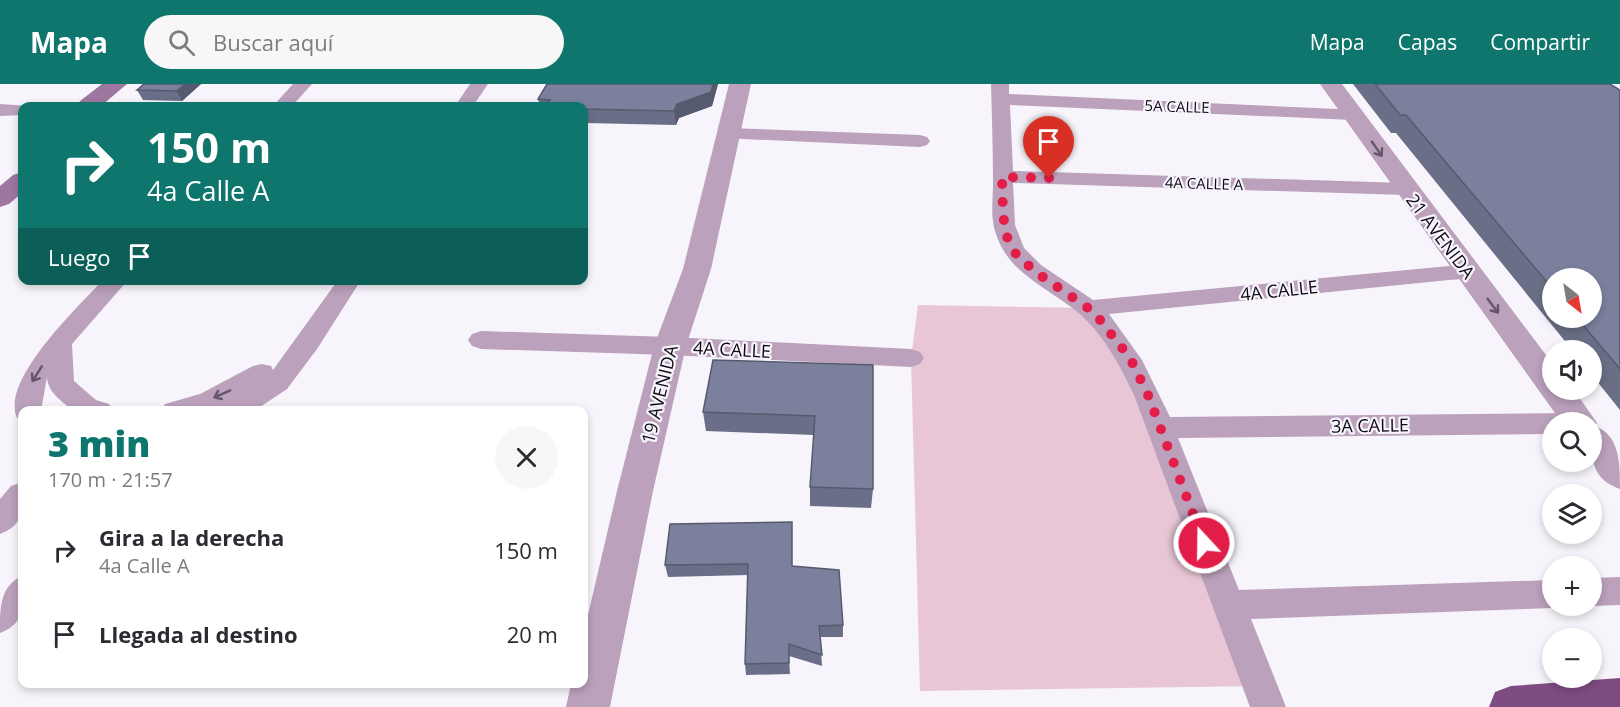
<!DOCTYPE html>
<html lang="es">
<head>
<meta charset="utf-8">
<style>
	body { margin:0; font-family:"Open Sans",sans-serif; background:#f7f7f7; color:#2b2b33; height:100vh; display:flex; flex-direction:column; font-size:22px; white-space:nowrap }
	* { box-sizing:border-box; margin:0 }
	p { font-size:20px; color:#7c7c81 }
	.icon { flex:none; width:33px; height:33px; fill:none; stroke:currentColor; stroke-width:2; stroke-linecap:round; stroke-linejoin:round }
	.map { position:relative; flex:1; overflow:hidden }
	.side { position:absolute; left:18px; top:322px; width:570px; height:282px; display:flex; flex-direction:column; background:#fff; border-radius:12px; box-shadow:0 3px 9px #0003 }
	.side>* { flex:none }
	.banner { position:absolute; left:18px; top:18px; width:570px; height:183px; border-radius:12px; box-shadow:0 3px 9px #0003; background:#0f766e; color:#fff; overflow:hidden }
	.needle { width:39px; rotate:149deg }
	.tools { position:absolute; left:1542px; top:184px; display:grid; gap:12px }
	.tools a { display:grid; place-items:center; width:60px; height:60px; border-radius:50%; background:#fff; box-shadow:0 3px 9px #0003; font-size:30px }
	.pin { position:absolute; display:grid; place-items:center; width:51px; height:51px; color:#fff; margin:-62px -26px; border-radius:50% 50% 50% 0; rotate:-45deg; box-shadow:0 0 6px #0007 }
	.pin .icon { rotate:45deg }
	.me { position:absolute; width:66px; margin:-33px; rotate:339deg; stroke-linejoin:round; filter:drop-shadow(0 0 4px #0008) }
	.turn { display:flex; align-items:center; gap:21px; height:126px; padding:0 30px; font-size:27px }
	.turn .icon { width:78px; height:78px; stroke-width:2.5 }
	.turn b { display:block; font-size:42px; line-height:51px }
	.then { display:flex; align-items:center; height:57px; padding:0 30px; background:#0003; gap:12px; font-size:22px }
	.round { display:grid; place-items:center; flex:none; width:63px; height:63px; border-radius:32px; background:#f7f7f7 }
	.overview { display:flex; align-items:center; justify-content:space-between; height:102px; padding:0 30px }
	h1 { font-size:36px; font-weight:800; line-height:45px; color:#0f766e }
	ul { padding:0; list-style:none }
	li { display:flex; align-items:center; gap:18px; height:84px; padding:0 30px }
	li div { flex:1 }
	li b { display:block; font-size:22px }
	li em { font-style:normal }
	header { display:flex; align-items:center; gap:36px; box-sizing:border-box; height:84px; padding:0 30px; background:#0f766e; color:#fff }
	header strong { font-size:28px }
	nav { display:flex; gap:33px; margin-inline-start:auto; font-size:21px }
	.search { width:420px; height:54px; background:#f7f7f7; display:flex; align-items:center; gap:15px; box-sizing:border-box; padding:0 21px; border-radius:33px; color:#7c7c81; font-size:22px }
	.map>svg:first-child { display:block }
	.green { fill:#e8c6d5 }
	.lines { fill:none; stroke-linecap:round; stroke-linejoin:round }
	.minor { fill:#bba1bc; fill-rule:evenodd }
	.tertiary { fill:#bba1bc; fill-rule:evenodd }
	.secondary { fill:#9e77a0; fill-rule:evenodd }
	.trunk { fill:#7e4c82; fill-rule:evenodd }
	.wall { fill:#6a6f87; fill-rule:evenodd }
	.shaded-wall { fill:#565a6e }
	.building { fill:#7b819d; stroke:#565a6e; stroke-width:1.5 }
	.oneway { stroke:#645668 }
	.route { stroke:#e11d48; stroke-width:10; stroke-dasharray:0 18 }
	.labels { text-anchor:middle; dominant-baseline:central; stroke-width:4.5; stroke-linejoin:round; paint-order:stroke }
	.far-street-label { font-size:15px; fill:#0e0a14; stroke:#f7f5fb }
	.street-label { font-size:18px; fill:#0e0a14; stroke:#f7f5fb }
</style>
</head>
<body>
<header>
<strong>Mapa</strong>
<div class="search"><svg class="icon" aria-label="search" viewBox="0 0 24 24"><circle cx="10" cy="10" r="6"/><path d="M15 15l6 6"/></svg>Buscar aquí</div>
<nav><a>Mapa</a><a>Capas</a><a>Compartir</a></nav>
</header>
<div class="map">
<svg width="1620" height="623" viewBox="0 0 1620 623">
	<rect width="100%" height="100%" fill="#f7f5fb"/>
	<path class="green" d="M918,221L1088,224L1114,252L1260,602L920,607L911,274Z"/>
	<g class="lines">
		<path class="minor" d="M293,0H312L292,22H273Z
			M470,0H488L473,22H455Z
			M991,0H1009V10L1360,26L1362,30L1360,34L1353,36L1010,21L1013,87L1406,99L1413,101L1416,105L1413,109L1406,111L1013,99L1015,141L1024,164L1041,181L1093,216L1449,182L1477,184L1481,189L1477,194L1449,196L1109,230L1142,276L1170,333L1580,329L1590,332L1594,339L1592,343V339H1552V350L1178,354L1239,506L1552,496V522H1559L1552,524L1251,535L1286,623H1250L1134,311C1120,282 1105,253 1081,231C1051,205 1009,191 996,150C990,134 993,117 993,100C993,68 992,33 991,0Z
			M0,20L29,22H22V31L0,32Z
			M729,44L920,51L927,53L930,57L927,61L920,63L722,54L719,50L722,46Z
			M103,196H128L72,260L74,297L96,316L109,320L113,327H73C62,317 48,309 47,293L41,327H22V336L17,334C0,296 79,222 103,196Z
			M338,196H361L317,265L287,305L254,327H220L223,323L212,327H161L165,320L200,310L253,282L262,280L271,282L273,286Z
			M481,247L670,253L911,265L920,268L924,274L920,280L911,283L670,271L481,265L472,262L468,256L472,250Z
			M22,398C25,421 25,441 0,450V415L11,402Z
			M22,492C25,517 27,539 0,549C0,523 0,502 22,492Z
			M1620,493V521L1592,522H1591L1592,494Z"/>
		<path class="tertiary" d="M729,0H751L711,185L686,262L653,407L610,623H566L571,600H584V548L617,407L654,262L683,185Z
			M1320,0H1342L1552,279V306H1574L1597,339L1595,342C1620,351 1620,380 1620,405C1587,394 1592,368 1592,339H1562Z"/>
		<path class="secondary" d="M102,0H127L101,22H77L80,17Z
			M22,88V109L9,120L0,123V102L13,91Z"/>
		<path class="trunk" d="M1620,594V623H1489L1495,608L1511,602Z"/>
	</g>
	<path class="wall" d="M201,0L182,17L143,16L137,6Z
		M547,0H718L712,22L679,34L676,41L584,39V22H540L538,15Z
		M1353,0H1610L1620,6V326L1592,291V267H1573L1396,49H1391ZM1552,195L1592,234H1552Z
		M873,281V405L871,424L810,422V403L814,351L706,347L703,328Z
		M670,440L793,482L843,541V553H820L822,582L789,572L790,590L746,591L745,580L748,491L668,493L665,481Z"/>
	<path class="shaded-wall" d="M185,0H201L182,17L177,7Z
		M713,0H718L712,22L679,34L676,41L674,27L677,20Z"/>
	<path class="building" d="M144,0H185L177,7L137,6Z
		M547,0H713L711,8L677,20L674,27L584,25V22H546L550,16L538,15Z
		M1375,0H1610L1620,6V285L1577,234H1592V195H1552V204L1406,31H1400Z
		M713,276L873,281V405L810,403L815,332L703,328Z
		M792,438V482L839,486L843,541L819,542L822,571L789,560V579L745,580L748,480L665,481L670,440Z"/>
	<defs><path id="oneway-shaft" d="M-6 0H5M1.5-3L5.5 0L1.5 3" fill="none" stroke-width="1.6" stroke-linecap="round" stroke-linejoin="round" transform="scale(1.5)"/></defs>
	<g class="oneway">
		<use href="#oneway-shaft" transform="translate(1377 65) rotate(55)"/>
		<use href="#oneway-shaft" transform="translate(1493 222) rotate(53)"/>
		<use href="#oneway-shaft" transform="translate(37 290) rotate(122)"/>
		<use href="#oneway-shaft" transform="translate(222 310) rotate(156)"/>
	</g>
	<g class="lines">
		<path class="route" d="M1049,94L1002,93L1003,131L1007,153L1017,172L1040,191L1088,224L1100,236L1130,274L1148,311L1204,459"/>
	</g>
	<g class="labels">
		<g class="far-street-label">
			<text transform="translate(1177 22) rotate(2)">5A CALLE</text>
			<text transform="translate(1204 99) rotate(2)">4A CALLE A</text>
		</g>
		<g class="street-label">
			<text transform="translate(1441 152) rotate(53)">21 AVENIDA</text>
			<text transform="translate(1279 206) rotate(-6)">4A CALLE</text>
			<text transform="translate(732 265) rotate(3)">4A CALLE</text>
			<text transform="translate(659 310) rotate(-76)">19 AVENIDA</text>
			<text transform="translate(1370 341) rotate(-1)">3A CALLE</text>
		</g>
	</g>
</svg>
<div class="tools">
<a><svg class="needle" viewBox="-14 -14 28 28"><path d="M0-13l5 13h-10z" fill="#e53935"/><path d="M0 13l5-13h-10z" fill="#7c7c81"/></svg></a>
<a><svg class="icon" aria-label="sound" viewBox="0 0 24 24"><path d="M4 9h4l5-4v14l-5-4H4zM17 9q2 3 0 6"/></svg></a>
<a><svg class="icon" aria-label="search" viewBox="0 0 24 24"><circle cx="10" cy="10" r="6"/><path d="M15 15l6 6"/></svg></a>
<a><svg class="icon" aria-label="layers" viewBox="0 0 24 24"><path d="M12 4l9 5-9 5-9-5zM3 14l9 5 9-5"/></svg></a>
<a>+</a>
<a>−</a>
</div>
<div class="pin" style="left:1049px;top:94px;background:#d93025"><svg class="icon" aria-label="arrive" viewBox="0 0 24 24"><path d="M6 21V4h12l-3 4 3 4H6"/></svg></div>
<svg class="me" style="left:1204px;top:459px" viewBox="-20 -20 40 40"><circle r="17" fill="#e11d48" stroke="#fff" stroke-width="3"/><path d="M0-11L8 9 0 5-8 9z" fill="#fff"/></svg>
<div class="banner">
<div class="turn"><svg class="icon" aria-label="right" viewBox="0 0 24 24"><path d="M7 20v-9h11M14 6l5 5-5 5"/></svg><div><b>150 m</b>4a Calle A</div></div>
<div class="then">Luego<svg class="icon" aria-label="arrive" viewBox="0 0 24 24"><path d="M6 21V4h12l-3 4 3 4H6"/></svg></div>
</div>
<section class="side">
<div class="overview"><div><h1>3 min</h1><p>170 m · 21:57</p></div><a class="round"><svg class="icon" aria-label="close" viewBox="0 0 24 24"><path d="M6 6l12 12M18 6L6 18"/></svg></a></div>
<ul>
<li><svg class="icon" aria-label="right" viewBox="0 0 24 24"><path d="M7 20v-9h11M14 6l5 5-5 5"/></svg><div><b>Gira a la derecha</b><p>4a Calle A</p></div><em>150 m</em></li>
<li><svg class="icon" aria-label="arrive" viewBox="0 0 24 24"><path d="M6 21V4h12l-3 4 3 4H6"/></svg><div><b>Llegada al destino</b></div><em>20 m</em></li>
</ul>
</section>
</div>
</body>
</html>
